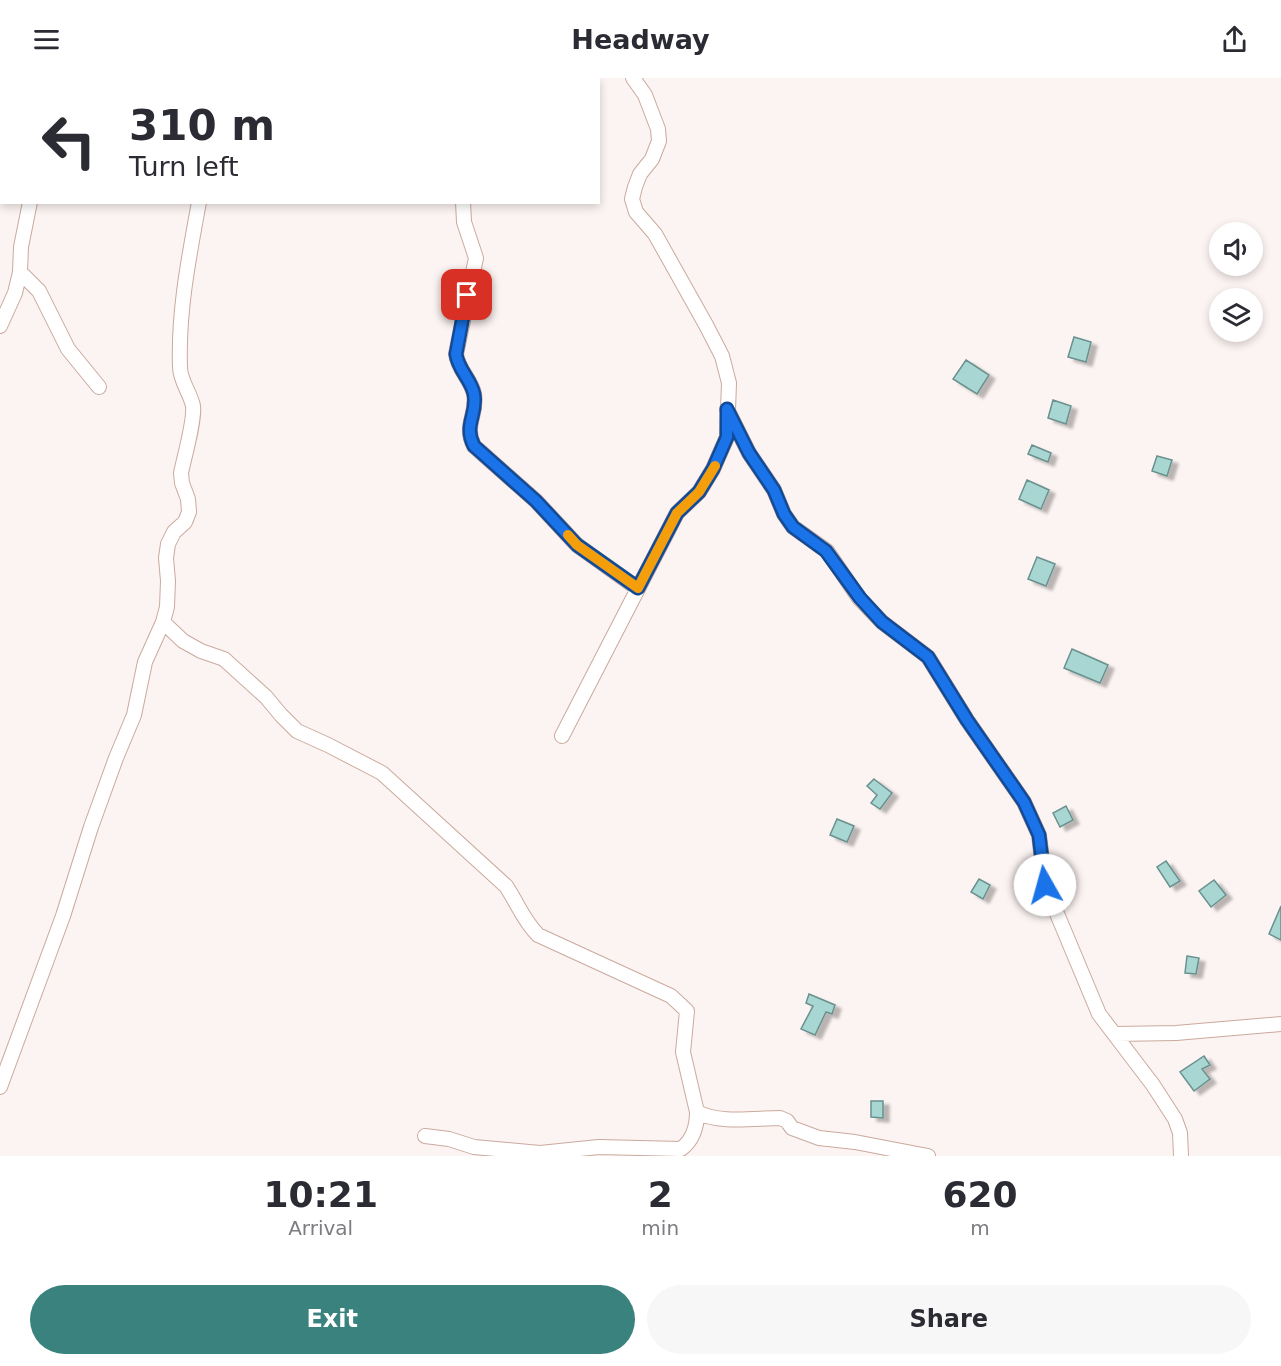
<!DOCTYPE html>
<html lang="en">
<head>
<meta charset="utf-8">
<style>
	body { margin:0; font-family:"DejaVu Sans",sans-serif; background:#f7f7f7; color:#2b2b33; height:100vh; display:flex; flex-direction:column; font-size:22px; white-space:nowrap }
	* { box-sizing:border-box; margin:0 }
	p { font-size:20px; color:#7c7c81 }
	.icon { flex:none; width:33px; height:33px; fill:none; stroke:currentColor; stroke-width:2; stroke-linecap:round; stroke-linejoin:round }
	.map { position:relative; height:1078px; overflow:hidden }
	.details { display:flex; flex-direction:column; background:#fff; flex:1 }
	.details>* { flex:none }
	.banner { position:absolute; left:0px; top:0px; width:600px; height:126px; box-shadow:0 3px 9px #0003; background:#fff; color:#2b2b33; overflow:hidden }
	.tools { position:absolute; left:1209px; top:144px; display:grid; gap:12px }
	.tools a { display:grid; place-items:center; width:54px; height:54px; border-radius:50%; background:#fff; box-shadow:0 3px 9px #0003; font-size:30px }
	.pin { position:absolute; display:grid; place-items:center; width:51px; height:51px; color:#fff; margin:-26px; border-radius:12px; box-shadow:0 3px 9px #0006 }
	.me { position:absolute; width:66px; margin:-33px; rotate:353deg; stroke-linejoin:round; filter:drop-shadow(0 0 4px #0008) }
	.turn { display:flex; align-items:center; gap:21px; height:126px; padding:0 30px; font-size:27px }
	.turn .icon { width:78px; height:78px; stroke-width:2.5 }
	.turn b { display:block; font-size:42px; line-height:51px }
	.eta { display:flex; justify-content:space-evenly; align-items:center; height:102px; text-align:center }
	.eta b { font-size:36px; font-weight:800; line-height:42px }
	.primary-button { display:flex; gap:12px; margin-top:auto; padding:12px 30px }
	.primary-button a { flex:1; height:69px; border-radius:36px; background:#3a827d; color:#fff; font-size:24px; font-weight:800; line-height:69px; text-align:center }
	.primary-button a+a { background:#f7f7f7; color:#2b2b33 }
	header { display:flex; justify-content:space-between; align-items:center; height:78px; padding:0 30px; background:#fff; font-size:27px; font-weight:800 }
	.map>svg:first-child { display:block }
	.building { fill:#a8d7d3; stroke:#6a918e; stroke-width:1.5; filter:url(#shadow) }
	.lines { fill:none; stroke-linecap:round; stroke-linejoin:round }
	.minor-casing { stroke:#cba99d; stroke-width:16 }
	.minor { stroke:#fff; stroke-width:14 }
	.route-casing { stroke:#114b97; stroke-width:15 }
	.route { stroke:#1a73e8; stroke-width:10 }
	.slow { stroke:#f59e0b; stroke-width:10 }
</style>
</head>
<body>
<header><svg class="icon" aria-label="menu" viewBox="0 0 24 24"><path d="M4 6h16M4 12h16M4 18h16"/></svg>Headway<svg class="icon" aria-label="share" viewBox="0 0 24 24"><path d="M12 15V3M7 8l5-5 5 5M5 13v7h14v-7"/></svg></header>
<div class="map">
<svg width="1281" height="1078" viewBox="0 0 1281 1078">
	<defs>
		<filter id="shadow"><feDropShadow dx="6" dy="4" stdDeviation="1.5" flood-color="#0004"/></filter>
	</defs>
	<rect width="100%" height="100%" fill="#fcf4f2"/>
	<path class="building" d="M1074,259L1091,264L1086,284L1068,279Z
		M966,282L989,297L977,316L953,301Z
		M1053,322L1071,328L1066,346L1048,340Z
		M1032,367L1051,375L1048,384L1028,376Z
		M1157,378L1172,382L1167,398L1152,393Z
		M1027,402L1049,412L1041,431L1019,421Z
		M1037,479L1055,486L1046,508L1028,501Z
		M1072,571L1108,587L1100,605L1064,590Z
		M874,701L892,715L880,731L871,725L877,717L867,708Z
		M1066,728L1073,742L1060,749L1053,735Z
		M837,741L854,748L847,764L830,757Z
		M1166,783L1180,803L1170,809L1157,789Z
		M979,801L990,807L983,821L971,814Z
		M1214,802L1226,817L1211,829L1199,813Z
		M1281,828V862L1269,856Z
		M1187,878L1199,880L1196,896L1185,895Z
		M809,916L835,927L832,936L826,934L815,957L801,951L813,928L806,925Z
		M1204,978L1210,987L1202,991L1210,1001L1194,1013L1180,994Z
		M871,1023H883V1040L871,1039Z"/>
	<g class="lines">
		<defs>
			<path id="minor" d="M182,2L184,0
				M583,2V0
				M463,124L464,144L476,180L456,276C458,292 471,301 474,316C478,336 463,347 474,368L536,423L577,467L637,510
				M20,194L39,213L68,271L99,309
				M0,248L15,215L20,194L21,169L30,124
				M727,331L749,375L774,412L784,436L793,449L827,473L859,520L882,544L928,579L967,642L1024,724L1039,757L1045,807L1099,936L1153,1007L1175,1041L1180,1055L1181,1078
				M163,544L183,563L201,573L224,581L266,619L281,637L297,653L328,667L382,695L506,808C518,826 523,842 538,857L671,918L687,933L683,974L697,1034C719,1046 755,1040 780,1040L787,1043L792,1050L819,1060L855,1064L928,1078
				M562,658L677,435L699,414L713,391L727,359L729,305L722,278L706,247L655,156L636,134L632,121L635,109L640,96L652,81L659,63L658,51L645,17L633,0
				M1115,956L1176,955L1281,946
				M0,1009L63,838L91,749L116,680L134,637L145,584L163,544L167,529L168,503L166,480L168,466L174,454L185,444L189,434L188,421L182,405L181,395C184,380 195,342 193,328C190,314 180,303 180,289C178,233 189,179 199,124
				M425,1058L449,1061L474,1069L540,1075L599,1069L681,1071C693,1062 697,1049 697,1034"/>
		</defs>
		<use href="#minor" class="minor-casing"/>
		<use href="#minor" class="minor"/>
	</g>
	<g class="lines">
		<defs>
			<path id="route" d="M467,217L456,276C458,292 471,301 474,316C478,336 463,347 474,368L536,423L577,467L638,510L677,435L699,414L713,391L727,359V331L749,375L774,412L784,436L793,449L826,473L860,520L882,544L928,579L967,642L1024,724L1039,757L1045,807"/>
		</defs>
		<use href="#route" class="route-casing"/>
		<use href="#route" class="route"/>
		<path class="slow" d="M568,457L577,467L638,510L677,435L699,414L715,388"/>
	</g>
</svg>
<div class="tools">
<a><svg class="icon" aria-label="sound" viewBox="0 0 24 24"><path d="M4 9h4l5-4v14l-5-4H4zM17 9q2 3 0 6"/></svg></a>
<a><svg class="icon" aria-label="layers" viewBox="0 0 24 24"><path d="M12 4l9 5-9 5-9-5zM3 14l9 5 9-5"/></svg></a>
</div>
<div class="pin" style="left:467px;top:217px;background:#d93025"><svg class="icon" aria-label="arrive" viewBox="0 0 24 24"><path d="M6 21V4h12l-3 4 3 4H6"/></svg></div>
<svg class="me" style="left:1045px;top:807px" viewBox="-20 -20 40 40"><circle r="19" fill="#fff"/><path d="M0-13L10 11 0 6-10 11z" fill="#1a73e8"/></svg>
<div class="banner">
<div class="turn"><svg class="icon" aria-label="left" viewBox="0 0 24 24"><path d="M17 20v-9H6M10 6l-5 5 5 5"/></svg><div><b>310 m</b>Turn left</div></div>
</div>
</div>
<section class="details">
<div class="eta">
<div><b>10:21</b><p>Arrival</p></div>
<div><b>2</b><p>min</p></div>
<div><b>620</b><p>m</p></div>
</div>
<div class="primary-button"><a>Exit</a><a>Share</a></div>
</section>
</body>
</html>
